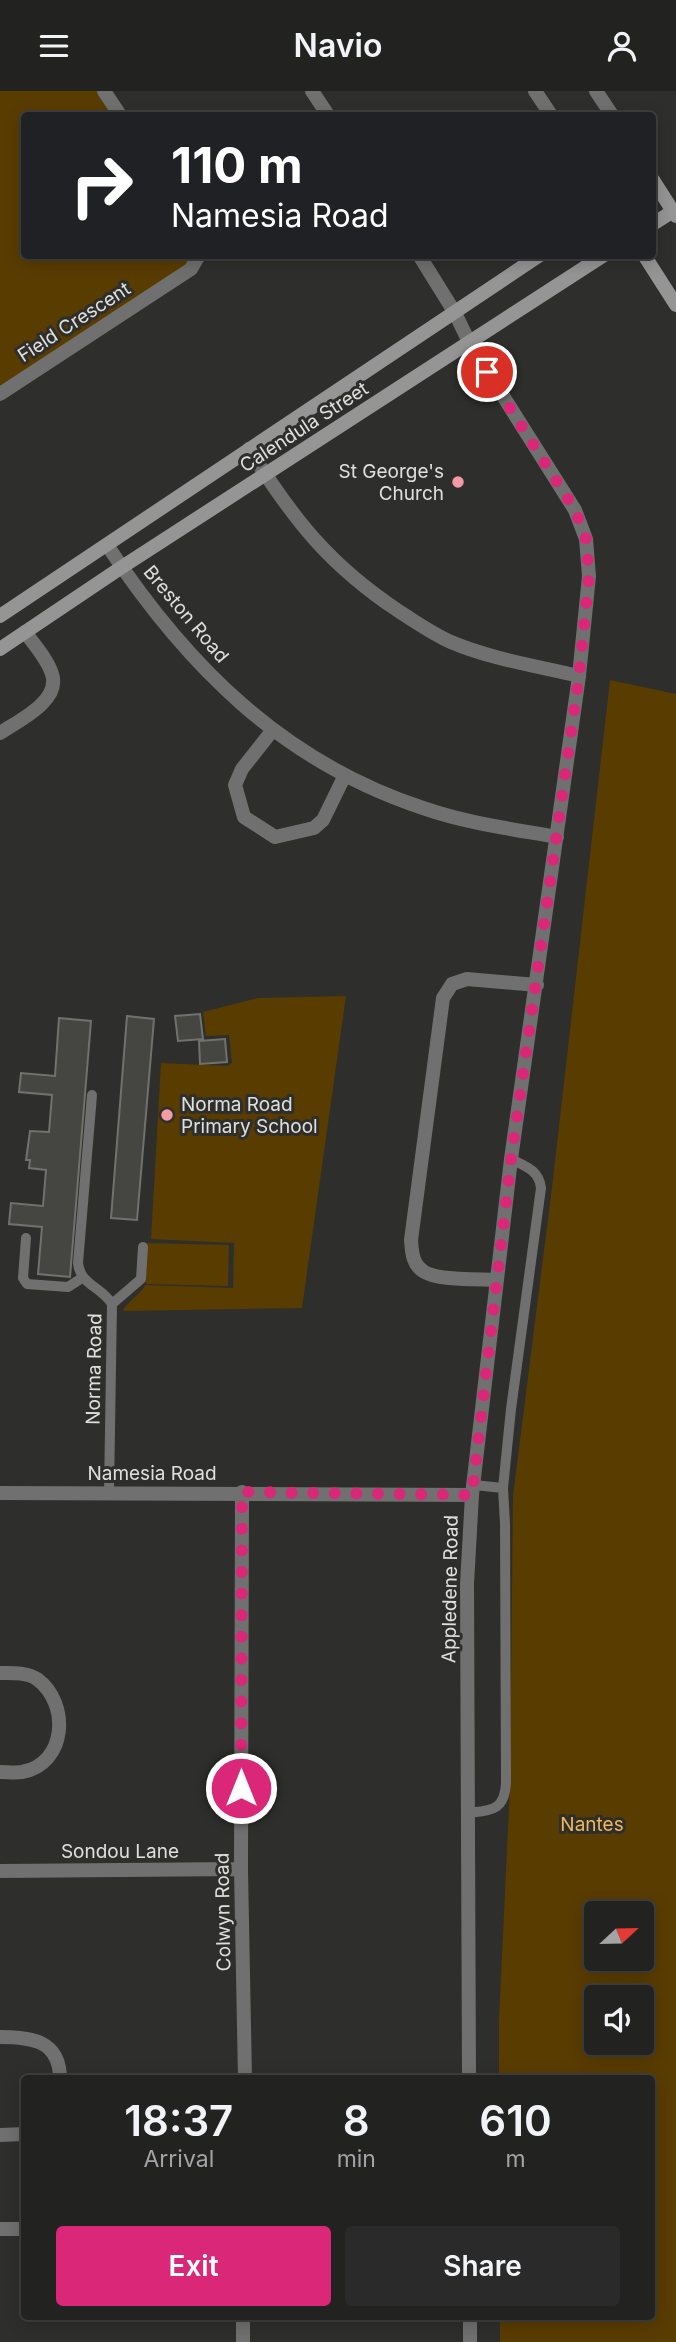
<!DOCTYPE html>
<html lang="en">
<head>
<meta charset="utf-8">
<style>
	body { margin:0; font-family:Inter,sans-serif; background:#2a2a2a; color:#f1f3f6; height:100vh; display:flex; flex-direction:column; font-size:26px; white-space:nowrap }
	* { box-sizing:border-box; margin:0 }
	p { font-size:23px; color:#a2a4a5 }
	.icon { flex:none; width:38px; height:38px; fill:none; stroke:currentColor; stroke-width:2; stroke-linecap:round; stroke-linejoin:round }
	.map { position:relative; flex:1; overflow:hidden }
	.side { position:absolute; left:21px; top:1984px; width:634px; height:245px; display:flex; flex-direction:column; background:#222221; border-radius:7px; box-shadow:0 4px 18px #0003,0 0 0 2px #3f3f3f }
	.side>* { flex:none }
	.hud { position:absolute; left:21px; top:21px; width:635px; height:147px; border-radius:7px; box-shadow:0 4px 18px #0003,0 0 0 2px #3f3f3f; background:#202124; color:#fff; overflow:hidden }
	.needle { width:46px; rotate:68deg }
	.buttons { position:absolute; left:584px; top:1810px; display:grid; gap:14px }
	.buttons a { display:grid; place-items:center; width:70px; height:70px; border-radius:7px; background:#222221; box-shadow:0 4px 18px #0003,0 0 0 2px #3f3f3f; font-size:35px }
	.pin { position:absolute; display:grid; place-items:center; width:60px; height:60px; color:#fff; margin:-30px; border:4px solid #fff; border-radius:50%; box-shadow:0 2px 7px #0007 }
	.me { position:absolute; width:77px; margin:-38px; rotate:0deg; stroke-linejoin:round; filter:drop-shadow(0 0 5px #0008) }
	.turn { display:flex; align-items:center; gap:24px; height:147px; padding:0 35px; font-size:32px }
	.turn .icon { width:91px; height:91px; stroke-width:2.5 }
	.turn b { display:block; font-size:49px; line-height:60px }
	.eta { display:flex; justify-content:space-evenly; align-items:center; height:119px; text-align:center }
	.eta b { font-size:42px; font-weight:600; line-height:49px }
	.action { display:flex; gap:14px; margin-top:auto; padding:14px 35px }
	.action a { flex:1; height:80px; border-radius:7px; background:#db2777; color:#fff; font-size:28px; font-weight:600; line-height:80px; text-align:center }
	.action a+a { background:#2a2a2a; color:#f1f3f6 }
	header { display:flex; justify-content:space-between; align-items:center; height:91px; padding:0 35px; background:#222221; font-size:32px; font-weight:600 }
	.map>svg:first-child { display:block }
	.green { fill:#593c00; fill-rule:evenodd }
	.building { fill:#454542; stroke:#71716e; stroke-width:2 }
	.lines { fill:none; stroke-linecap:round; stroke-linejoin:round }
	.lane { stroke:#6f706f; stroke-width:10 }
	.street { stroke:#6f706f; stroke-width:14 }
	.secondary { stroke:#949594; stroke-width:14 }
	.route { stroke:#db2777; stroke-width:12; stroke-dasharray:0 21.6 }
	.poi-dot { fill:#f39aa7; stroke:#2e2e2c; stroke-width:2.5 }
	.labels { text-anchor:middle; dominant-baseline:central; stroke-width:6; stroke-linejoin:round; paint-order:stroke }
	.street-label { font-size:19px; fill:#dfe0de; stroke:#2e2e2c }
	.poi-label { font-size:19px; fill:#dfe0de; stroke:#2e2e2c; text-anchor:end }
	.park-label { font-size:19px; fill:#f1b758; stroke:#2e2e2c }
</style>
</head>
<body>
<header><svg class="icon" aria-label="menu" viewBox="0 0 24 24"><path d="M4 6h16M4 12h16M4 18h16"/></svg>Navio<svg class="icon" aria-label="person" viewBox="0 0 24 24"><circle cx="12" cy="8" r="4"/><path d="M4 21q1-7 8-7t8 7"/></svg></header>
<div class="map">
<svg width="676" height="2251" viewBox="0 0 676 2251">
	<rect width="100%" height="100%" fill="#2e2e2c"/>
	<path class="green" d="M0,0H104L120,24H24V164L199,165L0,303Z
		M610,589L676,603V2251H500V2226H651V1988H499V1928L510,1695L513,1405L553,1088ZM597,1822H642V1867H597ZM597,1906H642V1951H597Z
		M346,905L302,1217L124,1220L123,1218L143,1198L145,1194L233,1197L234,1152L151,1148L161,972L227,975L232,972L229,944L206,945L203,921L258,907Z
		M147,1152L229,1154L228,1195L146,1193Z"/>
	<path class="building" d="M200,923L203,948L178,950L175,925Z
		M127,925L154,928L137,1129L111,1127Z
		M59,927L91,930L70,1186L38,1183L42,1136L9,1133L11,1112L43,1115L46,1079L29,1077L30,1069H26L30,1040L49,1041L52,1004L19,1001L21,982L55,985Z
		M225,948L227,971L200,973L199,950Z"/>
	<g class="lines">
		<path class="lane" d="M92,1004L78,1172C80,1194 102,1196 112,1213L109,1401
			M26,1147L23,1187L27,1193L68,1196L82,1187
			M112,1213L141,1188L143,1156
			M474,1394L503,1397
			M468,1722C491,1719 504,1720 506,1693L505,1433L503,1397L511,1318L541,1097C539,1079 525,1075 511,1068"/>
		<path class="street" d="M104,0L120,24
			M312,0L328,24
			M535,0L551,24
			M596,0L612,24
			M419,164L455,222L469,251L575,419L586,448L589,485L579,585L511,1068L472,1404L467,1493L469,1988
			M0,303L191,178L199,164
			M249,358C294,429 329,474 400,521C416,531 433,543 451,551C491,568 537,575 579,585
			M107,454C187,575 283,671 423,717C466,732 512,738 557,746
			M272,640L242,678L235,694L244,726L275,746L314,737L323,729L345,684
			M0,642C18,630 61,610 52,583C48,569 34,553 25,541
			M497,1189C479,1188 436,1190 423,1180C412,1173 412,1160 411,1149L443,907L452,893L467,888L537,894
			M242,1401L241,1778L245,1988
			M0,1402L472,1404
			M0,1582C12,1582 26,1581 37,1588C70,1612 67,1673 22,1681C15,1682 7,1681 0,1681
			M0,1780L241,1778
			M0,1946C31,1946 60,1949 60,1988
			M0,2044L24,2043
			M0,2138H24
			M243,2226V2251
			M470,2226V2251"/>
		<path class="secondary" d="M653,89L676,125
			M653,133L673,120
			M644,164L676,214
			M0,525L540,164
			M0,558L122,476L604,164"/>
	</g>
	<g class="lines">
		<path class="route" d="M241,1697L242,1401L472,1404L511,1068L579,585L589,485L586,448L575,419L487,281"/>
	</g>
	<g class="poi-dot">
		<circle cx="458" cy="391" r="7"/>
		<circle cx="167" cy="1024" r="7"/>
	</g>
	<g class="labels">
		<g class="street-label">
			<text transform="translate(74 231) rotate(-33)">Field Crescent</text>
			<text transform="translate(304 336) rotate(-33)">Calendula Street</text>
			<text transform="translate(186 523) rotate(50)">Breston Road</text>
			<text transform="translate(94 1278) rotate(-89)">Norma Road</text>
			<text x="152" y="1382">Namesia Road</text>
			<text transform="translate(450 1498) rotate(-89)">Appledene Road</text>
			<text x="120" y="1760">Sondou Lane</text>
			<text transform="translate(223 1821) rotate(-91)">Colwyn Road</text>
		</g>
		<g class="poi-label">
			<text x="444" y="380">St George's<tspan x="444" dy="22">Church</tspan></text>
			<text x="181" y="1013" text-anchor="start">Norma Road<tspan x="181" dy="22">Primary School</tspan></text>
		</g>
		<g class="park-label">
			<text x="592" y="1733">Nantes</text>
		</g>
	</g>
</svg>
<div class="buttons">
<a><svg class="needle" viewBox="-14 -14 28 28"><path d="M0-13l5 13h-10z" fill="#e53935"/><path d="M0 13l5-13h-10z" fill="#a2a4a5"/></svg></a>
<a><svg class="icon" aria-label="sound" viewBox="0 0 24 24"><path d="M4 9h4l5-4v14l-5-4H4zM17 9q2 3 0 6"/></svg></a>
</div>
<div class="pin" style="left:487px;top:281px;background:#d93025"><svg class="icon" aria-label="arrive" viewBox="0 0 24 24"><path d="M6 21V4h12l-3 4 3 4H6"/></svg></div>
<svg class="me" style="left:241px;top:1697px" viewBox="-20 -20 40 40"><circle r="17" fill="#db2777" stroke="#fff" stroke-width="3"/><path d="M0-11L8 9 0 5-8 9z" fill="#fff"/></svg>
<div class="hud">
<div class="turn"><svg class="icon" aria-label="right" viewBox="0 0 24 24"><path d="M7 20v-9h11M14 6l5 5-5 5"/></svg><div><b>110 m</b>Namesia Road</div></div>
</div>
<section class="side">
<div class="eta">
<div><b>18:37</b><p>Arrival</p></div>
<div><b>8</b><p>min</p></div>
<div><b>610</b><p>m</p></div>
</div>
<div class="action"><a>Exit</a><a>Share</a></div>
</section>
</div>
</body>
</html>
